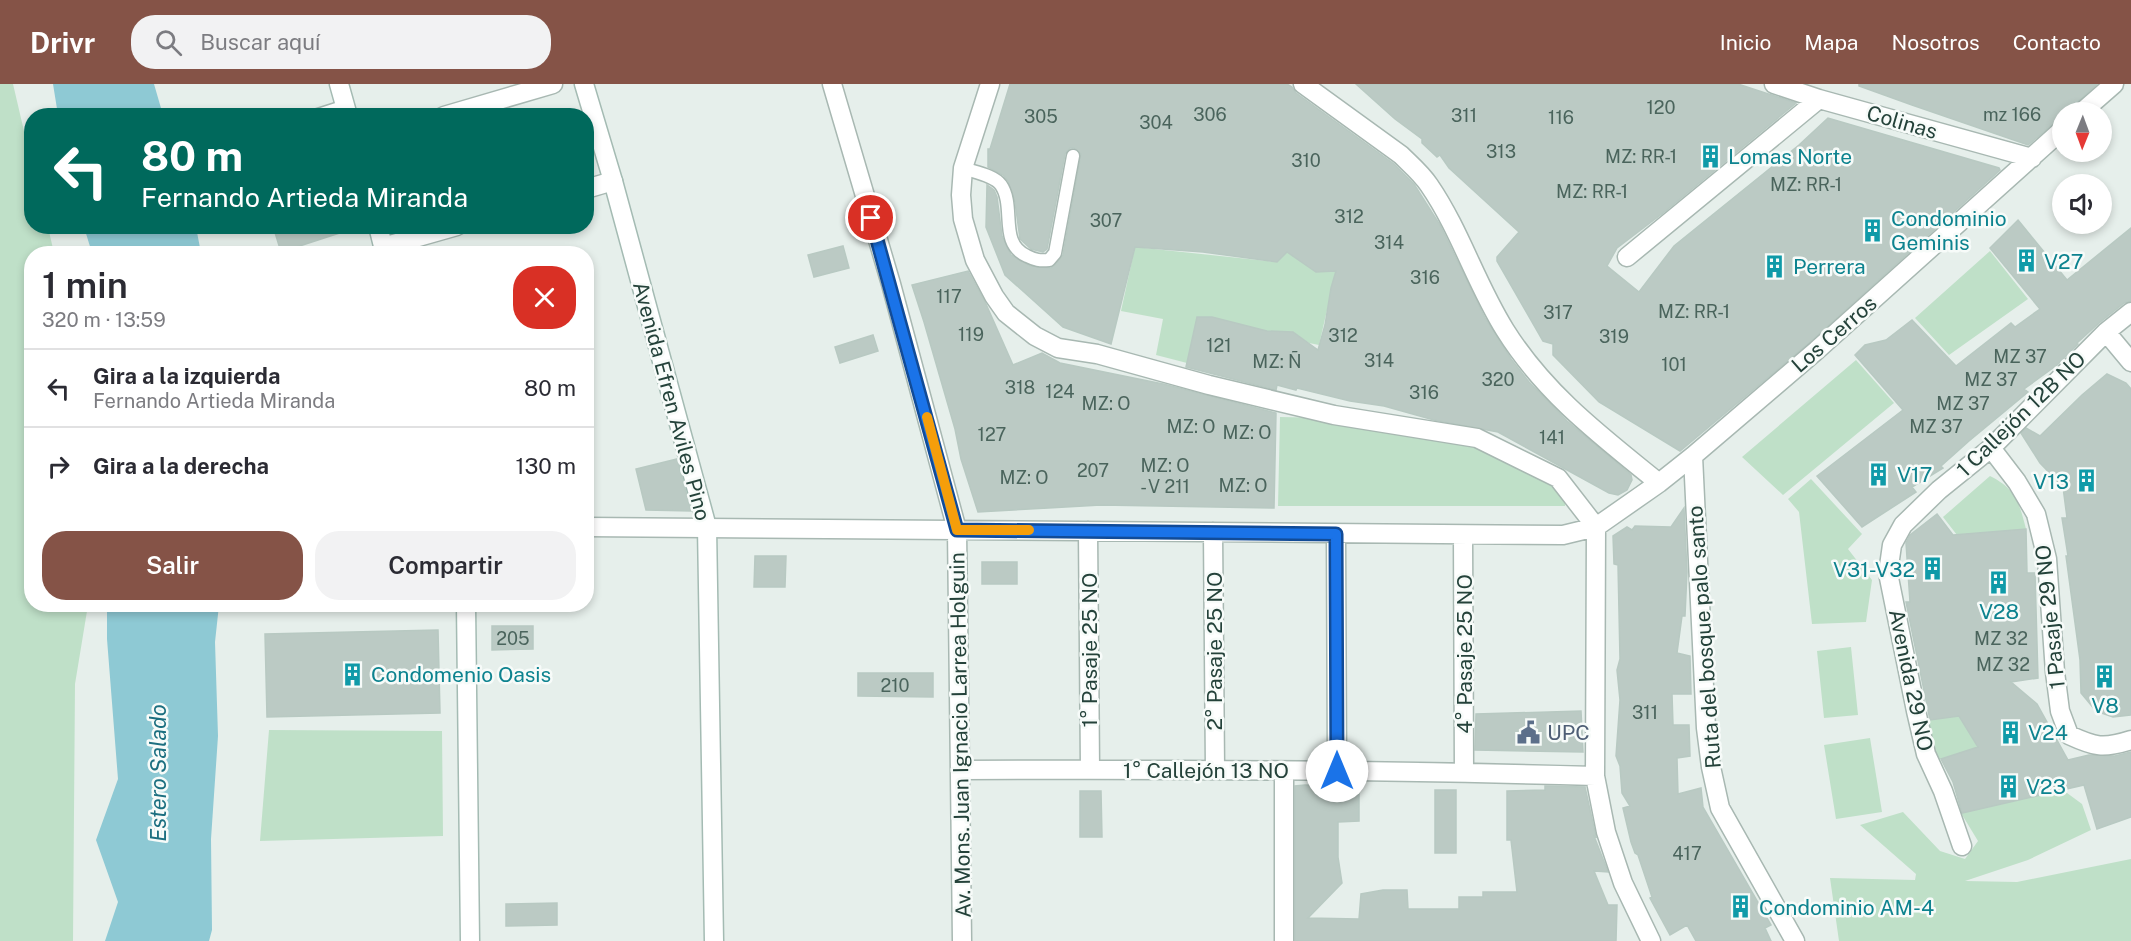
<!DOCTYPE html>
<html lang="es">
<head>
<meta charset="utf-8">
<style>
	body { margin:0; font-family:"Public Sans",sans-serif; background:#f2f2f3; color:#2b2b33; height:100vh; display:flex; flex-direction:column; font-size:22px; white-space:nowrap }
	* { box-sizing:border-box; margin:0 }
	p { font-size:20px; color:#7c7c81 }
	.icon { flex:none; width:33px; height:33px; fill:none; stroke:currentColor; stroke-width:2; stroke-linecap:round; stroke-linejoin:round }
	.map { position:relative; flex:1; overflow:hidden }
	.drawer { position:absolute; left:24px; top:162px; width:570px; height:366px; display:flex; flex-direction:column; background:#fff; border-radius:24px; box-shadow:0 3px 9px #0003 }
	.drawer>* { flex:none }
	.banner { position:absolute; left:24px; top:24px; width:570px; height:126px; border-radius:24px; box-shadow:0 3px 9px #0003; background:#00695c; color:#fff; overflow:hidden }
	.needle { width:39px; rotate:181deg }
	.fabs { position:absolute; left:2052px; top:18px; display:grid; gap:12px }
	.fabs a { display:grid; place-items:center; width:60px; height:60px; border-radius:50%; background:#fff; box-shadow:0 3px 9px #0003; font-size:30px }
	.pin { position:absolute; display:grid; place-items:center; width:51px; height:51px; color:#fff; margin:-26px; border:3px solid #fff; border-radius:50%; box-shadow:0 2px 6px #0007 }
	.me { position:absolute; width:66px; margin:-33px; rotate:0deg; stroke-linejoin:round; filter:drop-shadow(0 0 4px #0008) }
	.turn { display:flex; align-items:center; gap:21px; height:126px; padding:0 18px; font-size:27px }
	.turn .icon { width:78px; height:78px; stroke-width:2.5 }
	.turn b { display:block; font-size:42px; line-height:51px }
	.round { display:grid; place-items:center; flex:none; width:63px; height:63px; border-radius:24px; background:#f2f2f3 }
	.headline { display:flex; align-items:center; justify-content:space-between; height:102px; padding:0 18px }
	h1 { font-size:36px; font-weight:600; line-height:45px }
	.action { display:flex; gap:12px; margin-top:auto; padding:12px 18px }
	.action a { flex:1; height:69px; border-radius:24px; background:#855347; color:#fff; font-size:24px; font-weight:600; line-height:69px; text-align:center }
	.action a+a { background:#f2f2f3; color:#2b2b33 }
	ul { padding:0; list-style:none }
	li { display:flex; align-items:center; gap:18px; height:78px; padding:0 18px; border-top:2px solid #e1e1e2 }
	li div { flex:1 }
	li b { display:block; font-size:22px }
	li em { font-style:normal }
	header { display:flex; align-items:center; gap:36px; box-sizing:border-box; height:84px; padding:0 30px; background:#855347; color:#fff }
	header strong { font-size:28px }
	nav { display:flex; gap:33px; margin-inline-start:auto; font-size:21px }
	.search { width:420px; height:54px; background:#f2f2f3; display:flex; align-items:center; gap:15px; box-sizing:border-box; padding:0 21px; border-radius:24px; color:#7c7c81; font-size:22px }
	.map>svg:first-child { display:block }
	.green { fill:#bfe0c8 }
	.water { fill:#8ec9d4 }
	.building { fill:#bbcac4; stroke:#b8c9c2; stroke-width:1.5 }
	.lines { fill:none; stroke-linecap:round; stroke-linejoin:round }
	.lane-casing { stroke:#a8b8b2; stroke-width:15 }
	.street-casing { stroke:#a8b8b2; stroke-width:21 }
	.secondary-casing { stroke:#a4bbb3; stroke-width:21 }
	.lane { stroke:#fff; stroke-width:12 }
	.street { stroke:#fff; stroke-width:18 }
	.secondary { stroke:#fff; stroke-width:18 }
	.route-casing { stroke:#114b97; stroke-width:15 }
	.route { stroke:#1a73e8; stroke-width:10 }
	.slow { stroke:#f59e0b; stroke-width:10 }
	.labels { text-anchor:middle; dominant-baseline:central; stroke-width:5; stroke-linejoin:round; paint-order:stroke }
	.number-label { font-size:18px; fill:#4a645c }
	.street-label { font-size:21px; fill:#24423a; stroke:#f7fbf9 }
	.culture-label { font-size:21px; fill:#0d838f; stroke:#f7fbf9; text-anchor:start }
	.service-label { font-size:21px; fill:#4e5e75; stroke:#f7fbf9; text-anchor:start }
	.water-label { font-size:22px; font-style:italic; fill:#1c6f80; stroke:#f7fbf9 }
</style>
</head>
<body>
<header>
<strong>Drivr</strong>
<div class="search"><svg class="icon" aria-label="search" viewBox="0 0 24 24"><circle cx="10" cy="10" r="6"/><path d="M15 15l6 6"/></svg>Buscar aquí</div>
<nav><a>Inicio</a><a>Mapa</a><a>Nosotros</a><a>Contacto</a></nav>
</header>
<div class="map">
<svg width="2131" height="857" viewBox="0 0 2131 857">
	<rect width="100%" height="100%" fill="#e6efeb"/>
	<path class="green" d="M0,0H13L31,77L32,142L48,143L54,169L32,170V520L88,521L75,600L73,857H0Z
		M1135,163L1277,178L1287,168L1316,188L1336,187L1319,261L1309,259L1293,248L1268,247L1257,249L1212,233H1197L1187,279L1156,271L1163,235L1121,227Z
		M1990,167L2028,215L1949,271L1915,234Z
		M1856,276L1894,319L1783,411L1742,373Z
		M1280,333L1329,334L1475,358L1556,400L1565,410V422H1278Z
		M1990,392C2016,405 2019,418 2026,445L1957,451L1943,433Z
		M1811,395L1862,450L1848,465L1872,496L1866,538L1812,540L1799,428L1788,415Z
		M1851,563L1858,631L1824,634L1817,567Z
		M1959,632L1978,663L1938,676L1925,636Z
		M269,646L442,647L443,752L260,757Z
		M1870,654L1882,728L1836,735L1824,661Z
		M2063,706L2082,720L2091,746L2028,776L1965,797L2017,798L2131,775V857H1839L1830,794L1915,796L1916,790L1860,741L1903,728L1940,767L1965,775L1978,757L1961,729Z"/>
	<path class="water" d="M53,0H154L163,31H58Z
		M84,143H196L201,169H92Z
		M107,521H219L215,558L218,652L211,755L212,846L209,857H105L118,818L96,756L118,695L107,555Z"/>
	<path class="building" d="M1010,0H1287L1292,3L1296,9L1394,80L1414,100L1440,141L1485,234L1511,275L1529,298L1567,337L1631,391L1632,396L1627,406L1618,411L1609,409L1498,348L1434,336L1384,322L1350,317L1297,304L1296,306L1277,301L1276,306L1186,283L1197,233H1212L1267,247L1293,248L1318,266L1325,241L1331,204L1336,187L1316,188L1287,168L1277,178L1203,168L1135,163L1111,260L1063,243L1005,191L986,143L987,101L994,106L997,113L1002,152L1011,171L1030,182L1051,184L1055,181L1063,171L1081,70L1074,64H1070L1065,70L1047,165L1043,168L1031,165L1020,155L1015,118L1008,97L1003,91L988,83V65H990Z
		M1356,0H1738L1796,19L1663,129L1617,164L1607,182L1639,208L1674,162L1799,61L1828,34L1999,84L2000,86L1810,258L1680,367L1599,318L1553,271V260L1543,257L1497,177V173L1519,148L1449,84L1440,71L1437,73L1422,59V55L1395,35Z
		M1859,0H2097L2066,28H2062V32L2059,35L2028,61L1912,21L1859,2Z
		M2018,136L2067,196L2131,144V217L2124,219L2099,239L2077,259L2078,260L2057,281L2024,305L2028,308L1969,357L1941,382L1943,384L1912,403L1916,408L1862,443L1817,392L1903,326L1855,271L1865,261L1886,256L1912,236L1956,282L2011,239L2015,243L2040,225L1990,164Z
		M273,142H348L349,146L281,168Z
		M843,162L849,184L814,193L808,171Z
		M968,187L986,220L1013,281L1042,269L1060,279L1163,300L1276,329L1274,424L1101,421L978,428L961,375L955,345L924,238L912,201Z
		M873,251L878,267L840,279L835,263Z
		M2107,290L2126,299L2131,305V631L2113,633L2096,627L2081,609L2080,576L2066,472H2068L2062,434H2067L2063,403L2040,379L2021,349L2026,344L2040,352L2082,311Z
		M677,375L691,427L646,426L636,385Z
		M1684,424L1687,488L1685,532H1682L1677,569L1690,572L1691,610H1672L1673,641H1689L1690,672L1677,674L1678,710L1701,704L1703,723L1771,841L1765,844L1771,857H1696L1687,841L1670,851L1650,814L1652,813L1638,771L1635,769L1631,758L1623,724L1630,722L1622,709L1620,682L1616,672L1620,616L1617,586L1620,575L1618,481L1614,480L1613,452L1627,443L1632,446L1635,442L1671,443Z
		M1937,430L1953,451L2026,445L2027,489H2035L2038,594L2011,598L2037,620L2068,676L2089,671L2115,672L2131,668V733L2097,745L2084,701L1962,729L1953,698L1941,675L1978,663L1959,632L1930,636L1906,518H1910L1906,459L1910,451Z
		M755,472H786L785,503H754Z
		M982,478H1017V500H982Z
		M492,542H533V565L492,566Z
		M438,546L440,629L267,633L265,550Z
		M858,589H933V613L858,612Z
		M1581,627L1583,668L1475,666L1476,630Z
		M1305,701L1359,703V737L1338,738V773L1342,799L1308,834L1359,835L1361,810L1383,806H1407L1408,825H1459V813H1483V808H1517L1511,756H1507V707L1545,706V702L1585,703L1596,753L1594,752L1608,788L1594,787L1608,821H1617L1616,857H1295V702Z
		M1435,706H1456V769H1435Z
		M1080,707H1101L1102,753H1080Z
		M557,819V841L506,842V820Z"/>
	<g class="lines">
		<defs>
			<path id="lane" d="M315,32L346,22
				M963,84C974,88 994,91 1001,101C1016,123 998,159 1027,172C1035,176 1040,177 1049,176L1055,169L1073,72"/>
			<path id="street" d="M832,0L891,200L957,446L962,857
				M990,0L963,84L961,111L963,135L975,176L994,212L1006,229L1035,252L1058,264L1097,270L1209,301L1334,331L1477,354L1558,394L1596,443L1595,692L1606,748L1623,799L1651,857
				M1303,0L1401,71C1410,80 1421,89 1429,101C1460,146 1476,200 1505,246C1545,310 1601,352 1659,399
				M1774,0L1819,15L2032,74
				M2082,28L2114,0
				M444,32L553,0
				M586,105L613,97
				M383,163L457,142
				M1627,173L1819,15
				M2106,248L2131,278
				M1991,364L2017,398L2036,430L2047,475L2055,588L2060,627L2069,651C2095,663 2103,665 2131,656
				M1693,372L1706,644L1711,683L1720,724L1795,857
				M586,443L1563,451L1596,443L1659,399L1693,372L1817,266L2062,46
				M1088,447L1090,685
				M1213,448L1215,686
				M1336,450L1337,687
				M1463,451L1464,688
				M961,686C1172,685 1384,686 1595,692
				M1284,687V857
				M1962,762L1943,707L1926,670L1916,627L1888,489L1892,461L1903,441L1939,406L1991,364L2106,248L2131,228"/>
			<path id="secondary" d="M339,0L348,32
				M584,0L613,97L707,443L714,857
				M378,142L385,170
				M466,520L470,857"/>
		</defs>
		<use href="#lane" class="lane-casing"/>
		<use href="#street" class="street-casing"/>
		<use href="#secondary" class="secondary-casing"/>
		<use href="#lane" class="lane"/>
		<use href="#street" class="street"/>
		<use href="#secondary" class="secondary"/>
	</g>
	<g class="lines">
		<defs>
			<path id="route" d="M871,134L957,446L1336,450L1337,687"/>
		</defs>
		<use href="#route" class="route-casing"/>
		<use href="#route" class="route"/>
		<path class="slow" d="M927,333L957,446H1029"/>
	</g>
	<defs>
		<symbol id="building-bare" viewBox="-9 -9 18 18"><path d="M-4-6H4V6H1V3H-1V6H-4ZM-2.5-4.3h1.7v1.8h-1.7ZM.8-4.3h1.7v1.8H.8ZM-2.5-1h1.7V.8h-1.7ZM.8-1h1.7V.8H.8Z" fill="#0f9aa8" stroke="#f7fbf9" stroke-width="2.5" paint-order="stroke"/></symbol>
		<symbol id="civic-bare" viewBox="-9 -9 18 18"><path d="M-.6-6.5H3V-4.5H.6V-3L4-1V1h2V6H-6V1h2V-1L-.6-3ZM-1.2 2.5V6h2.4V2.5Z" fill="#5c6f8a" stroke="#f7fbf9" stroke-width="2.5" paint-order="stroke"/></symbol>
	</defs>
	<g fill-rule="evenodd">
		<use href="#building-bare" x="1694" y="56" width="33" height="33"/>
		<use href="#building-bare" x="1856" y="130" width="33" height="33"/>
		<use href="#building-bare" x="2010" y="160" width="33" height="33"/>
		<use href="#building-bare" x="1758" y="166" width="33" height="33"/>
		<use href="#building-bare" x="1862" y="374" width="33" height="33"/>
		<use href="#building-bare" x="2070" y="380" width="33" height="33"/>
		<use href="#building-bare" x="1916" y="468" width="33" height="33"/>
		<use href="#building-bare" x="1982" y="482" width="33" height="33"/>
		<use href="#building-bare" x="336" y="574" width="33" height="33"/>
		<use href="#building-bare" x="2088" y="576" width="33" height="33"/>
		<use href="#civic-bare" x="1512" y="632" width="33" height="33"/>
		<use href="#building-bare" x="1994" y="632" width="33" height="33"/>
		<use href="#building-bare" x="1992" y="686" width="33" height="33"/>
		<use href="#building-bare" x="1724" y="806" width="33" height="33"/>
	</g>
	<g class="labels">
		<g class="number-label">
			<text x="1661" y="23">120</text>
			<text x="1210" y="30">306</text>
			<text x="2012" y="30">mz 166</text>
			<text x="1464" y="31">311</text>
			<text x="1041" y="32">305</text>
			<text x="1561" y="33">116</text>
			<text x="1156" y="38">304</text>
			<text x="1501" y="67">313</text>
			<text x="1641" y="72">MZ: RR-1</text>
			<text x="1306" y="76">310</text>
			<text x="1806" y="100">MZ: RR-1</text>
			<text x="1592" y="107">MZ: RR-1</text>
			<text x="1349" y="132">312</text>
			<text x="1106" y="136">307</text>
			<text x="1389" y="158">314</text>
			<text x="1425" y="193">316</text>
			<text x="949" y="212">117</text>
			<text x="1694" y="227">MZ: RR-1</text>
			<text x="1558" y="228">317</text>
			<text x="971" y="250">119</text>
			<text x="1343" y="251">312</text>
			<text x="1614" y="252">319</text>
			<text x="1219" y="261">121</text>
			<text x="2020" y="272">MZ 37</text>
			<text x="1379" y="276">314</text>
			<text x="1277" y="277">MZ: Ñ</text>
			<text x="1674" y="280">101</text>
			<text x="1498" y="295">320</text>
			<text x="1991" y="295">MZ 37</text>
			<text x="1020" y="303">318</text>
			<text x="1060" y="307">124</text>
			<text x="1424" y="308">316</text>
			<text x="1106" y="319">MZ: O</text>
			<text x="1963" y="319">MZ 37</text>
			<text x="1191" y="342">MZ: O</text>
			<text x="1936" y="342">MZ 37</text>
			<text x="1247" y="348">MZ: O</text>
			<text x="992" y="350">127</text>
			<text x="1552" y="353">141</text>
			<text x="1165" y="381">MZ: O<tspan x="1165" dy="21">- V 211</tspan></text>
			<text x="1093" y="386">207</text>
			<text x="1024" y="393">MZ: O</text>
			<text x="1243" y="401">MZ: O</text>
			<text x="513" y="554">205</text>
			<text x="2001" y="554">MZ 32</text>
			<text x="2003" y="580">MZ 32</text>
			<text x="895" y="601">210</text>
			<text x="1645" y="628">311</text>
			<text x="1687" y="769">417</text>
		</g>
		<g class="street-label">
			<text transform="translate(1902 38) rotate(16)">Colinas</text>
			<text transform="translate(1834 250) rotate(-41)">Los Cerros</text>
			<text transform="translate(672 317) rotate(75)">Avenida Efren Aviles Pino</text>
			<text transform="translate(2021 330) rotate(-44)">1 Callejón 12B NO</text>
			<text transform="translate(2050 533) rotate(-96)">1 Pasaje 29 NO</text>
			<text transform="translate(1704 553) rotate(-94)">Ruta del bosque palo santo</text>
			<text transform="translate(1089 566) rotate(-90)">1° Pasaje 25 NO</text>
			<text transform="translate(1214 567) rotate(-90)">2° Pasaje 25 NO</text>
			<text transform="translate(1464 570) rotate(-90)">4° Pasaje 25 NO</text>
			<text transform="translate(1911 596) rotate(78)">Avenida 29 NO</text>
			<text transform="translate(960 651) rotate(-91)">Av. Mons. Juan Ignacio Larrea Holguin</text>
			<text x="1206" y="686">1° Callejón 13 NO</text>
		</g>
		<g class="culture-label">
			<text x="1728" y="72">Lomas Norte</text>
			<text x="1891" y="134">Condominio<tspan x="1891" dy="24">Geminis</tspan></text>
			<text x="2044" y="177">V27</text>
			<text x="1793" y="182">Perrera</text>
			<text x="1897" y="390">V17</text>
			<text x="2069" y="397" text-anchor="end">V13</text>
			<text x="1915" y="485" text-anchor="end">V31-V32</text>
			<text x="1999" y="527" text-anchor="middle">V28</text>
			<text x="371" y="590">Condomenio Oasis</text>
			<text x="2105" y="621" text-anchor="middle">V8</text>
			<text x="2028" y="648">V24</text>
			<text x="2026" y="702">V23</text>
			<text x="1759" y="823">Condominio AM-4</text>
		</g>
		<g class="service-label">
			<text x="1547" y="648">UPC</text>
		</g>
		<g class="water-label">
			<text transform="translate(158 689) rotate(-90)">Estero Salado</text>
		</g>
	</g>
</svg>
<div class="fabs">
<a><svg class="needle" viewBox="-14 -14 28 28"><path d="M0-13l5 13h-10z" fill="#e53935"/><path d="M0 13l5-13h-10z" fill="#7c7c81"/></svg></a>
<a><svg class="icon" aria-label="sound" viewBox="0 0 24 24"><path d="M4 9h4l5-4v14l-5-4H4zM17 9q2 3 0 6"/></svg></a>
</div>
<div class="pin" style="left:871px;top:134px;background:#d93025"><svg class="icon" aria-label="arrive" viewBox="0 0 24 24"><path d="M6 21V4h12l-3 4 3 4H6"/></svg></div>
<svg class="me" style="left:1337px;top:687px" viewBox="-20 -20 40 40"><circle r="19" fill="#fff"/><path d="M0-13L10 11 0 6-10 11z" fill="#1a73e8"/></svg>
<div class="banner">
<div class="turn"><svg class="icon" aria-label="left" viewBox="0 0 24 24"><path d="M17 20v-9H6M10 6l-5 5 5 5"/></svg><div><b>80 m</b>Fernando Artieda Miranda</div></div>
</div>
<section class="drawer">
<div class="headline"><div><h1>1 min</h1><p>320 m · 13:59</p></div><a class="round" style="background:#d93025;color:#fff"><svg class="icon" aria-label="close" viewBox="0 0 24 24"><path d="M6 6l12 12M18 6L6 18"/></svg></a></div>
<ul>
<li><svg class="icon" aria-label="left" viewBox="0 0 24 24"><path d="M17 20v-9H6M10 6l-5 5 5 5"/></svg><div><b>Gira a la izquierda</b><p>Fernando Artieda Miranda</p></div><em>80 m</em></li>
<li><svg class="icon" aria-label="right" viewBox="0 0 24 24"><path d="M7 20v-9h11M14 6l5 5-5 5"/></svg><div><b>Gira a la derecha</b></div><em>130 m</em></li>
</ul>
<div class="action"><a>Salir</a><a>Compartir</a></div>
</section>
</div>
</body>
</html>
